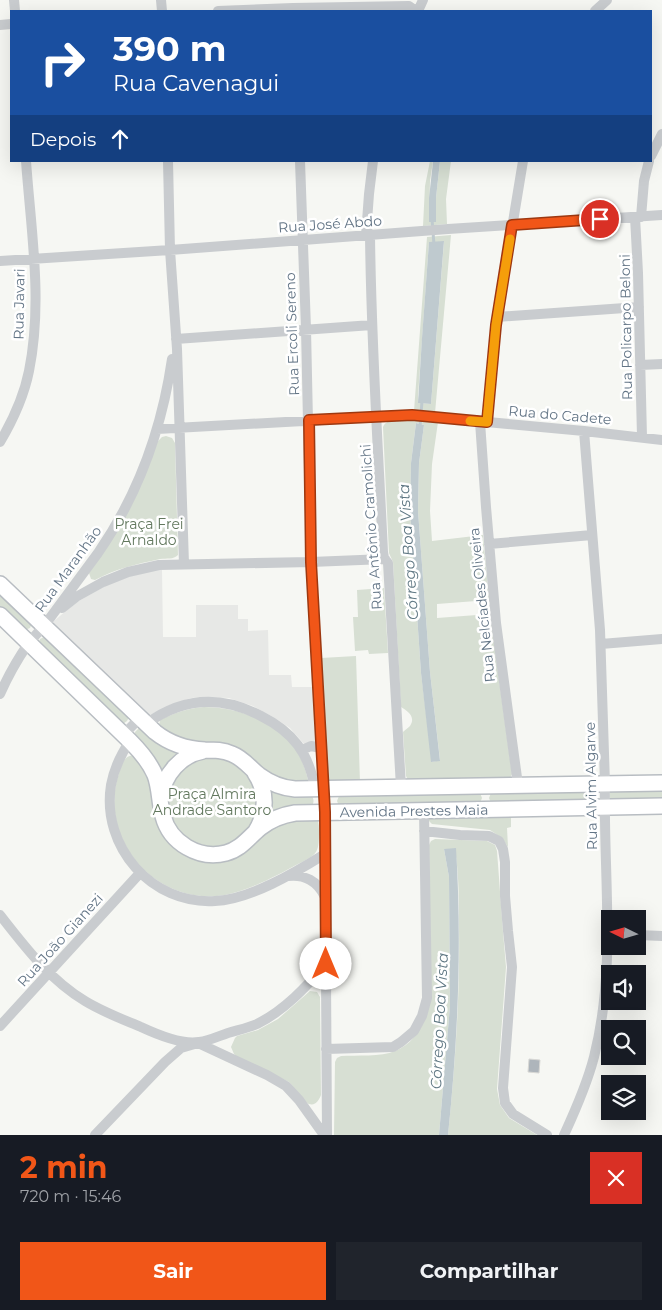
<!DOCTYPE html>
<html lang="pt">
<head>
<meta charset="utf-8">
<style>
	body { margin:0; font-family:Montserrat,sans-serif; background:#20242c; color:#f1f3f6; height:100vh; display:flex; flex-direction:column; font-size:19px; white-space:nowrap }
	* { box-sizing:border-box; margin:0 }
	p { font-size:16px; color:#9ea1a6 }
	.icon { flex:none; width:28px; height:28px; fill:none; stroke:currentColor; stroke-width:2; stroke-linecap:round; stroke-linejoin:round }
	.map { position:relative; height:1135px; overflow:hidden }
	.panel { display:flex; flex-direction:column; background:#171b24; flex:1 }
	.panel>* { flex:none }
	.hud { position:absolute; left:10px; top:10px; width:642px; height:152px; border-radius:0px; box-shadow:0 5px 20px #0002; background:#1a4fa0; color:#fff; overflow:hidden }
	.needle { width:32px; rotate:275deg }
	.fabs { position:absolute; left:601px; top:910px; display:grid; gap:10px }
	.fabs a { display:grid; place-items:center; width:45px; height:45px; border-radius:0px; background:#171b24; box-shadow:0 5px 20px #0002; font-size:25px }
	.pin { position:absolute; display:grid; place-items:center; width:42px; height:42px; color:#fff; margin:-21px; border:2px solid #fff; border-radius:50%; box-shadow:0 1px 5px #0007 }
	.me { position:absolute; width:55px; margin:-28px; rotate:0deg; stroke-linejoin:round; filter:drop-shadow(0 0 4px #0008) }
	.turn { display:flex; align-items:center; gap:18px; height:105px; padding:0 20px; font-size:22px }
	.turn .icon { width:65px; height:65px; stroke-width:2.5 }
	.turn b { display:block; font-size:35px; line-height:42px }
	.then { display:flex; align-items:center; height:48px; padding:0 20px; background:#0003; gap:10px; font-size:19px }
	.round { display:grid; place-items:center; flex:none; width:52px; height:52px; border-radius:0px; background:#20242c }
	.summary { display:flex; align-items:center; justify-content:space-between; height:85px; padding:0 20px }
	h1 { font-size:30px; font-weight:700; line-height:38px; color:#f15618 }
	.button { display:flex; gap:10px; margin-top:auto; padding:10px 20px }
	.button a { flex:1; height:58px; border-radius:0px; background:#f15618; color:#fff; font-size:20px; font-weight:700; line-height:58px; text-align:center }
	.button a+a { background:#20242c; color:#f1f3f6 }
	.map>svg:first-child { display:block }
	.built { fill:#e7e8e6 }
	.green { fill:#d7dfd3; fill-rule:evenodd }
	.water { fill:#bfcacf }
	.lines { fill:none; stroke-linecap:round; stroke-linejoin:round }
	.stream { stroke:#bfcacf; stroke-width:3 }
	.building { fill:#aeb5bb; stroke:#d8d8d5 }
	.secondary-casing { stroke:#b8bdc2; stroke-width:18 }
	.street { stroke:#c9cccf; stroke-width:10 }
	.secondary { stroke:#fff; stroke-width:15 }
	.route-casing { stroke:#9d3810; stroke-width:12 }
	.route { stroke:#f15618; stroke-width:9 }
	.slow { stroke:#f59e0b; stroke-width:9 }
	.labels { text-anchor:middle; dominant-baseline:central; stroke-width:5; stroke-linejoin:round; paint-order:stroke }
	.street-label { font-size:14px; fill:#637586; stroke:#fff }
	.park-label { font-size:14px; fill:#62785e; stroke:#fff }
	.water-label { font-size:15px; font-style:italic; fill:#5f7783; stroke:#fff }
</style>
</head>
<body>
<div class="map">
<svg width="662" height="1135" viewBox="0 0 662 1135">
	<rect width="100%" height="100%" fill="#f6f7f3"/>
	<path class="built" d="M156,570H162L163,637H196V605H238V619H248V631L268,630L269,675H291L292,687H313L316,742L315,743L304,744L290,728L273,717L253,706L229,698L204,697L191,698L167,706L150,715H147L53,625L54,621L67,610L79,601L105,586L130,576Z"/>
	<path class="green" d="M430,161H433L430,181L429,222H436V198L440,161H451L446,199L447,224L423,226L425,186Z
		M451,235L435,413L414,411L427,237ZM429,242H444L431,404L419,403L418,396Z
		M412,419L438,422L432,464L430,511L432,541L483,535L489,600L437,604V618L490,614L512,774L510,778L408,780L406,776L403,732C405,730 408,728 410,726C416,717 408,711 401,707L393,562L389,553L383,427C387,417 402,420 412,419ZM416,423L424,425L419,463L418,511L430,672L440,760L432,762L421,673L410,512L411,463Z
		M166,436L172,438L175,443L178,555C173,560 167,558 160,559C137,564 115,569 95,580L91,579L89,573L157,442L162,437Z
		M384,588L388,653L369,654L368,650L355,651L353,617H358L357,590Z
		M0,590L32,623L30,628L25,630L0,609Z
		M44,637H46L130,715L127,721L123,724L38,644L40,639Z
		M356,656L360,783L329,782L328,780L321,658Z
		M204,707C238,707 278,722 297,751C302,760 306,770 308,780L307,783L302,786L263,773L173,739L159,726L160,720C174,713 189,708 204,707Z
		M139,728H142L182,751L163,775L134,737L135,732Z
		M216,754L245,766L261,801L251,831L239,842L208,850L180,837L164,802L180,767Z
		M135,755L146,767L159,819L208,858L280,821L317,818C319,823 319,828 319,833C319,854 316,855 298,864C278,875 248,891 225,895C156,907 97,839 119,773C122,764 124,755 135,755Z
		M266,787L312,796C314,800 314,802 312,806L266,819Z
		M662,788V802L611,801C609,797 609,794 611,791Z
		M596,791L598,796L596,801L491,803L489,798L491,793Z
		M480,793L482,798L480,803L339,806L337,801L339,796L341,794Z
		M511,814V827L507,828L508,847L502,838L490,830L432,824L429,821V818Z
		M435,839L487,841L495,845L497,851L503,932L506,967L497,1089L500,1105L509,1118L537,1135H448C455,1066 460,998 459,929C459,902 459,874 455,849H444L449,877L450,1006L439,1135H334L335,1062L337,1058L341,1056C357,1055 381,1057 395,1051C416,1043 428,1019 431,998L429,845L431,841Z
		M310,991L317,992L320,997L321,1095C319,1100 316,1106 309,1104C306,1103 293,1086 289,1082L236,1056L234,1054L231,1047L235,1038L237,1036L258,1030L278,1019Z"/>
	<path class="water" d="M440,161L436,198V222H429V198L433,162Z
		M444,241L431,404L418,403L422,338L429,242Z
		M416,423L424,425L419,463L418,511L430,672L440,761L431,762L421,673L410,512L411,463Z
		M456,848C462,945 458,1039 448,1135H439L450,1006L449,877L444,849Z"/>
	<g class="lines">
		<path class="stream" d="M432,219L434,245
			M420,427L422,401"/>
	</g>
	<path class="building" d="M529,1059L540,1060L539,1073L528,1072Z"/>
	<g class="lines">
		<defs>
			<path id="secondary" d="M0,584L155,732C170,744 186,749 205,750C215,750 223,750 232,754C243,758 250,768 259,775C270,783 282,788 295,789L662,783
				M0,615L130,741C140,751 149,761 155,775C160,788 159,802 163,816C170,843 199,860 226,853C241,849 248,838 260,828C270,820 282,815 295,813L662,806
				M255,773C267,791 267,813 256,831
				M161,797C164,774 181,755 203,751"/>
		</defs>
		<use href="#secondary" class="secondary-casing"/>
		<path class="street" d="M14,0L15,11
			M161,0L162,11
			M218,11L293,8L409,6L416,11
			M418,11L423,0
			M595,11L607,0
			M0,25L11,24
			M651,156L662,134
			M168,161L170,250L177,349L184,564
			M300,161L306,329L311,562L325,812L327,1135
			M635,217L638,273L642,437
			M641,217L644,181L649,161
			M370,234C371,341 378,446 383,552L384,558L388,563L401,787
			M366,235L369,194L373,161
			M0,261L170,250L448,229L662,215
			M497,317L639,307
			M176,339L372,325
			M640,365L662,364
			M480,422L486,507L496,623L518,785
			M487,423L496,325L523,161
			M157,429L412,415L584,431L662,440
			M0,442C13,420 24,396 29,371C43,302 31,231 26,161
			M489,544L592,535
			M62,608L76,597L103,582L128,572L159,565L311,562L385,559
			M601,644L662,639
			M0,694C8,676 17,660 28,644C35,635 44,627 50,618C66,596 82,575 98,553C138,495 162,428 172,359
			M146,724C183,697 221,695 261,716C293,732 309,753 315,789
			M124,734L140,718
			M130,741C121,754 114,769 111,785C101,847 152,905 215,901C249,900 296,872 325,854
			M302,750L311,746L321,748
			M424,831L460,835L489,836L499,841L503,849L505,862V896L508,931L512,967L503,1088L505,1103L513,1114L547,1135
			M288,876C304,874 318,881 325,897
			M0,915C25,947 50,980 85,1001C103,1012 122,1019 141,1027C156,1034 182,1045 199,1042C209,1041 219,1036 228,1033C238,1030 248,1028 257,1024C285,1010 306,987 326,964
			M638,935L662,936
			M0,1026L140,873
			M326,1049L393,1047L401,1042L414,1031L422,1016L427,998L424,811
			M95,1135L165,1062L181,1048L198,1043L267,1075L286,1086L299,1100L324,1135
			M564,1135C576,1109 587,1084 594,1057C617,967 603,875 605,784L600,630L584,431"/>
		<use href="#secondary" class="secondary"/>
	</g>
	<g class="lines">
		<defs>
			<path id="route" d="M326,964L325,812L311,562L309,420L412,415L487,422L496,325L512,225L600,219"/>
		</defs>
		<use href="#route" class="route-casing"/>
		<use href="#route" class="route"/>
		<path class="slow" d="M470,421L487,422L496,325L510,239"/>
	</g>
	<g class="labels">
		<g class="street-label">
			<text transform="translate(330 224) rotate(-4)">Rua José Abdo</text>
			<text transform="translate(19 304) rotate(-89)">Rua Javari</text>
			<text transform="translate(626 327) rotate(-91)">Rua Policarpo Beloni</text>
			<text transform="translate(292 334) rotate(-92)">Rua Ercoli Sereno</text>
			<text transform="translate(560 415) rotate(5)">Rua do Cadete</text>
			<text transform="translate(371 527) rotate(-94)">Rua Antônio Cramolichi</text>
			<text transform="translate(68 569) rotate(-54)">Rua Maranhão</text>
			<text transform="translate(482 605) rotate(-96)">Rua Nelcíades Oliveira</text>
			<text transform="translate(591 786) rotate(-91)">Rua Alvim Algarve</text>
			<text transform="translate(414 811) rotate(-1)">Avenida Prestes Maia</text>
			<text transform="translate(60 940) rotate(-48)">Rua João Gianezi</text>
		</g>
		<g class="park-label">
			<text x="149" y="524">Praça Frei<tspan x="149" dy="16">Arnaldo</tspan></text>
			<text x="212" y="794">Praça Almira<tspan x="212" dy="16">Andrade Santoro</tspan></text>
		</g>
		<g class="water-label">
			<text transform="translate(408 552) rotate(-94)">Córrego Boa Vista</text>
			<text transform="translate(439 1021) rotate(-87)">Córrego Boa Vista</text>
		</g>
	</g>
</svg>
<div class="fabs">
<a><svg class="needle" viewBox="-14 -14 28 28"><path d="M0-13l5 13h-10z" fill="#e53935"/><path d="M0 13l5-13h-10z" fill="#9ea1a6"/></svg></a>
<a><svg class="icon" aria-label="sound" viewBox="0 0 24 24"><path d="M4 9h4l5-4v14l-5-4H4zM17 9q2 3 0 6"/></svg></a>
<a><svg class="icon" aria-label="search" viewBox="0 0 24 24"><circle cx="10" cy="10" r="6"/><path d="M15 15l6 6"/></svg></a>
<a><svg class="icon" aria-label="layers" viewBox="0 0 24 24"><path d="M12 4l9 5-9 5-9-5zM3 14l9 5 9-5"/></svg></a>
</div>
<div class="pin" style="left:600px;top:219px;background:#d93025"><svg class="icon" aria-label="arrive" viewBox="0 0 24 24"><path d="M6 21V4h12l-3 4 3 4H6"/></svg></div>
<svg class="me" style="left:326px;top:964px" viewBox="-20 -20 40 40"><circle r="19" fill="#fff"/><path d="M0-13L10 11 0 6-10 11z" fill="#f15618"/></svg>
<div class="hud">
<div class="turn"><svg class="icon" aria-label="right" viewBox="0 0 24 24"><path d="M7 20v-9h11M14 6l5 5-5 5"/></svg><div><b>390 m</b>Rua Cavenagui</div></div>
<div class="then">Depois<svg class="icon" aria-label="ahead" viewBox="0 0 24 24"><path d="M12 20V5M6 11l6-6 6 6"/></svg></div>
</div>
</div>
<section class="panel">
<div class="summary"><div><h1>2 min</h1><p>720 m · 15:46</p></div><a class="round" style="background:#d93025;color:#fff"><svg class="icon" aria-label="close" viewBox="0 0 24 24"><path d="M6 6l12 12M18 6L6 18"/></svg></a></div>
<div class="button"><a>Sair</a><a>Compartilhar</a></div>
</section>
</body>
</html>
